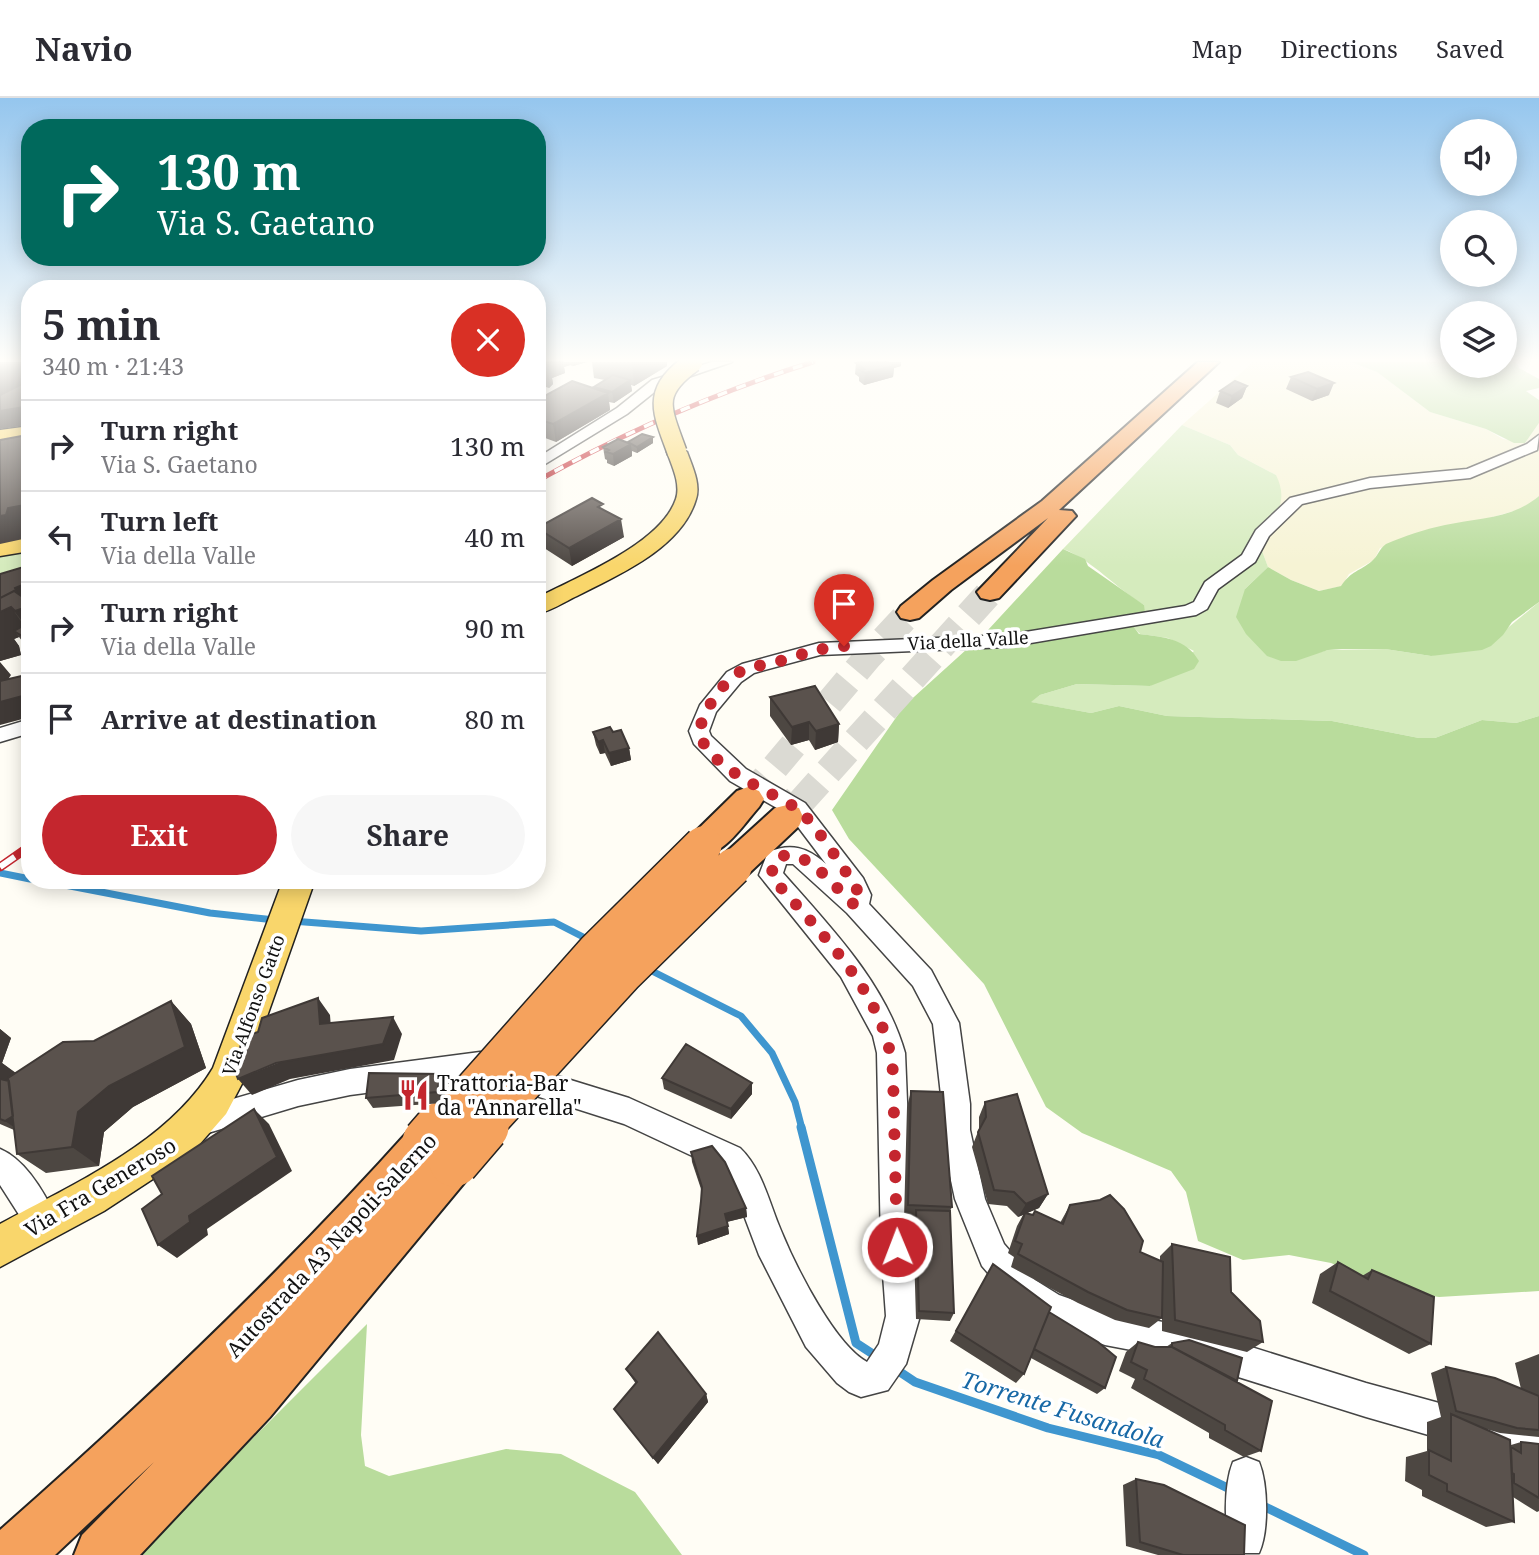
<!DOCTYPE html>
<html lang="en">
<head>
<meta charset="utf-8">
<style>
	body { margin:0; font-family:"Noto Serif",serif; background:#f7f7f7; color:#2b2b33; height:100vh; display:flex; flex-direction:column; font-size:26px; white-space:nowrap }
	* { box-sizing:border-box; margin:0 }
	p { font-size:23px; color:#7c7c81 }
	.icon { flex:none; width:38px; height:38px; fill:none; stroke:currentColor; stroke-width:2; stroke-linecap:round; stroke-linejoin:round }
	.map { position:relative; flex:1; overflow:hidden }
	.panel { position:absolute; left:21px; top:182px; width:525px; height:609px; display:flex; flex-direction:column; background:#fff; border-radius:28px; box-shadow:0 4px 18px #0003 }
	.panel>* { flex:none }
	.top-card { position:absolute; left:21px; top:21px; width:525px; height:147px; border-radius:28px; box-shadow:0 4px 18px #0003; background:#00695c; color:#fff; overflow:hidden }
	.controls { position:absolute; left:1440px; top:21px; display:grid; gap:14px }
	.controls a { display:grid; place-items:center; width:77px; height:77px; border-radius:50%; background:#fff; box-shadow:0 4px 18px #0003; font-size:35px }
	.pin { position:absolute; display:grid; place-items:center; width:60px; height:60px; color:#fff; margin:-72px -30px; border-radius:50% 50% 50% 0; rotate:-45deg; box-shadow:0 0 7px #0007 }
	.pin .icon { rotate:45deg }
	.me { position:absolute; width:77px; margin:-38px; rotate:359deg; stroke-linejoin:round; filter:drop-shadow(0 0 5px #0008) }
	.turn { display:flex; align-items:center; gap:24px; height:147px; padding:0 21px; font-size:32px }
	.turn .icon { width:91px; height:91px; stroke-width:2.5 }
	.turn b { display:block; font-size:49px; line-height:60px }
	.round { display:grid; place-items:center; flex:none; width:74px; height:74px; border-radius:37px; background:#f7f7f7 }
	.summary { display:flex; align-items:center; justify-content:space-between; height:119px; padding:0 21px }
	h1 { font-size:42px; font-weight:700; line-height:52px }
	.cta { display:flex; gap:14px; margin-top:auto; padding:14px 21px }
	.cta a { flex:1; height:80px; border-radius:42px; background:#c4262e; color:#fff; font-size:28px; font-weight:700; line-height:80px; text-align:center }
	.cta a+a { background:#f7f7f7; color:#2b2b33 }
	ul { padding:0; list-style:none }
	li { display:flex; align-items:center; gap:21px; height:91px; padding:0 21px; border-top:2px solid #e1e1e2 }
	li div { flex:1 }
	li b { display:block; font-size:26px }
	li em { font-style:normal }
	header { display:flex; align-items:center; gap:42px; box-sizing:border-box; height:98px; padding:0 35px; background:#fff; border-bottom:2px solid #e1e1e2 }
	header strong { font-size:33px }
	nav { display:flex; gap:38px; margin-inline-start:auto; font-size:24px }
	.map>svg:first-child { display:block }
	.farmland { fill:#f6f3d4 }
	.green { fill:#d5ebbd }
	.forest { fill:#b9dc9c }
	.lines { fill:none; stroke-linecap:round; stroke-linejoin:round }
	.stream-far1 { stroke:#3f96cf; stroke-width:7 }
	.stream { stroke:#3f96cf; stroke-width:9 }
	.highway-tunnel-far1 { stroke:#dbdad3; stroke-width:28; stroke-dasharray:28 14; stroke-linecap:butt }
	.highway-tunnel { stroke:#dbdad3; stroke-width:37; stroke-dasharray:37 18; stroke-linecap:butt }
	.minor-casing { stroke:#444; stroke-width:3 }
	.major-casing { stroke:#222; stroke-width:3 }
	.highway-casing { stroke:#222; stroke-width:4 }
	.minor { fill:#fff; fill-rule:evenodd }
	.major { fill:#f9d66b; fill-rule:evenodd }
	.highway { fill:#f5a25d; fill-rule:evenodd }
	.rail-far1-casing { stroke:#c4262e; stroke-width:5 }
	.rail-casing { stroke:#c4262e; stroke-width:9 }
	.rail-far1 { stroke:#fff; stroke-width:3.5; stroke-dasharray:10; stroke-linecap:butt }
	.rail { stroke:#fff; stroke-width:6; stroke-dasharray:18; stroke-linecap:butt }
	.major-bridge-casing { stroke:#222; stroke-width:22; stroke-linecap:butt }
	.highway-bridge-far1-casing { stroke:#222; stroke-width:40; stroke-linecap:butt }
	.highway-bridge-casing { stroke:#222; stroke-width:52; stroke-linecap:butt }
	.major-bridge { stroke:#f9d66b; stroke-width:19 }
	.highway-bridge-far1 { stroke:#f5a25d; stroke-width:37 }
	.highway-bridge { stroke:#f5a25d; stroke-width:49 }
	.wall { fill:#4d4742 }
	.shaded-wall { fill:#3f3936 }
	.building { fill:#5a524d; stroke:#3f3936; stroke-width:2 }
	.route { stroke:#c4262e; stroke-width:12; stroke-dasharray:0 21.6 }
	.labels { text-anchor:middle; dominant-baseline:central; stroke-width:7; stroke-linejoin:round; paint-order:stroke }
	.street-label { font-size:18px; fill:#111; stroke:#fff }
	.near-poi-label { font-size:21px; fill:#111; stroke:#fff; text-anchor:start }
	.near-street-label { font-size:21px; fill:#111; stroke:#fff }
	.near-water-label { font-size:23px; font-style:italic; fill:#1768a6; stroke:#fff }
</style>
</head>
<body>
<header>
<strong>Navio</strong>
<nav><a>Map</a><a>Directions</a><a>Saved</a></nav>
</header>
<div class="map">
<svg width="1539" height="1457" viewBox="0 0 1539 1457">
	<rect width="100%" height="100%" fill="#fffdf5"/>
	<path class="farmland" d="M1253,264H1351L1377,274L1430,314L1486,331L1503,341L1525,345L1539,325V398L1525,410L1380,450L1374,462L1349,476L1342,488L1319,493L1291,482L1268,469L1258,442L1276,377L1238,357L1230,347L1182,327Z"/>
	<path class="green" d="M1182,327L1230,347L1238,357L1276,377C1290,405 1274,421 1258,442L1268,469L1245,491L1317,555L1328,552L1385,551L1431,558L1504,533L1539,504V618L1516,625L1482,622L1435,640H1419L1332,623L1167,618L1119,608L1091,615L1030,604L1040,597L1077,586L1150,588L1194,553L1168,540L1140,536L1132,528L1144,507C1118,492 1091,461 1063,451Z
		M30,453V471L0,479V459Z"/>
	<path class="forest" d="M1351,264H1452V268H1505V264H1516L1519,270L1539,281V290L1526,293L1539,302V325L1525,345H1514L1486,331L1430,314L1377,274Z
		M1539,398V504L1512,524L1503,537L1491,548L1482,552L1431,558L1385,551H1342L1328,552L1296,563H1281L1267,558L1246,536L1236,519L1245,491L1268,469L1291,482L1319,493L1341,488C1352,472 1359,474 1372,463C1378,458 1379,451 1386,446C1405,438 1425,431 1445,427C1478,420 1512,421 1539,398Z
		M1063,451L1085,461L1088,468L1144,507L1145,515L1133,528L1139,536C1163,539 1186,540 1199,563L1194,571L1150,588L1077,586L1040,597L1031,604L1091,615L1119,608L1167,618L1332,623L1419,640H1435L1482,622L1516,625L1539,618V1193L1439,1199L1393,1192L1331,1165L1289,1157L1243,1162L1198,1143L1186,1094L1171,1073L1082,1035L1046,1009L984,886L849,741L832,712L904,608L988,532Z
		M367,1226L361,1337L365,1368L389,1378L506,1351L561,1356L635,1394L682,1457H136Z"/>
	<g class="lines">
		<path class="stream-far1" d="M0,775L30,781
			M39,782L210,815L275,822
			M292,823L421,833L554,824L591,843
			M648,871L741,918L772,955L795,1004L802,1031"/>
		<path class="stream" d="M801,1029L856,1245L879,1260
			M894,1270L915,1284L1048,1330L1159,1357L1234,1393
			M1259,1406L1364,1457"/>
		<path class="highway-tunnel-far1" d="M748,701L868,559L910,514
			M800,705L990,494"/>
		<path class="highway-tunnel" d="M787,719L801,703"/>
		<defs>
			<path id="minor" d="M712,264H732L662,288L627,316L537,371V360L617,310L652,282Z
				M1539,337L1537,352L1470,380L1370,390L1302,406L1269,438L1255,464L1218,491L1207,511L1196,517L1007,549L820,557L754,575L741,584L716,614L709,633L711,638L746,671L805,705L863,780L871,797L869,806L931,872L959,925L970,1006V1032L985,1101L1004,1146L1035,1182L1059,1197L1105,1213L1184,1228L1366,1285L1505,1323L1539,1329V1365L1505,1359L1366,1319L1184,1262L1105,1247L1038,1222L1013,1204L982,1168L955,1101L940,1032L942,1006L933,926L913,888L847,815L793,766H786L783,775C830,829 885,884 905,955L913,1149L920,1218L906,1266L888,1292L861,1299L849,1294L837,1285L806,1249L759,1157L731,1083L718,1070L624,1026L480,980L350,997L298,1008L198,1038L188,1034L184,1024L188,1014L298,982L350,971L480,954L629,1000L740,1050C763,1072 769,1106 782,1135C796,1169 835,1247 867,1264L879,1246L886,1218L881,1149L877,955L873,938L841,879L759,777L768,754C791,745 807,749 826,766L789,717L730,683L694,646L689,633L700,607L727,574L742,566L819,545L1007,537L1185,508L1194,504L1205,484L1242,457L1256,432L1290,400L1370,380L1467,371L1527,346Z
				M30,621V635L0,644V630Z
				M0,1051C28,1063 47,1099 59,1126L54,1137L43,1142L32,1137L0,1087Z
				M1246,1359L1259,1364C1268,1386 1269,1433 1259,1455H1233C1223,1433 1224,1386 1233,1364Z"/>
			<path id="major" d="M30,328V340L0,344V332Z
				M677,348L687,354C692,368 701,386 696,401C682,450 618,477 577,498C564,504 551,513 537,516V500C577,479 661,446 676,401C681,386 672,368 667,354Z
				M30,439V453L0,458V444Z
				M283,782H315L246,978L226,1016L191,1056L104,1113L0,1169V1126C75,1085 168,1045 213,970Z"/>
			<path id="highway" d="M1198,264H1219L1059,412L1072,413L1076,418L999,500L990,502L981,500L977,494L1048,420L951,492L919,520L910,522L901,520L897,514L901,508L933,482L1042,403Z
				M748,689L759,693L764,701L759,709C741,729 720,765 691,756L686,747L691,738L737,693Z
				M787,707L799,710L803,719L799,728L745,779L733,783L721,779L716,769L721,759L775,710Z
				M427,1023L442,1029L448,1045L454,1042L469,1049L476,1064L469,1079L270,1319L140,1457H74L82,1437L154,1364L55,1457H0V1432C144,1305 283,1173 412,1029Z"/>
		</defs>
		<use href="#minor" class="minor-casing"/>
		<use href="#major" class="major-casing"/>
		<use href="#highway" class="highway-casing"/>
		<use href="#minor" class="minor"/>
		<use href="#major" class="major"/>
		<use href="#highway" class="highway"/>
		<defs>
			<path id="rail-far1" d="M537,383C625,334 717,294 813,264"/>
			<path id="rail" d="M0,769L30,748"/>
		</defs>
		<use href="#rail-far1" class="rail-far1-casing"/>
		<use href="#rail" class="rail-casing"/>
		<use href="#rail-far1" class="rail-far1"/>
		<use href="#rail" class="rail"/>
		<defs>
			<path id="major-bridge" d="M677,354C661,310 651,294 693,264"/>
			<path id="highway-bridge-far1" d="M438,1031L595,854L703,747
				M482,1031L624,876L733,769"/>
			<path id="highway-bridge" d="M427,1044L440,1029
				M454,1064L484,1029"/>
		</defs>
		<use href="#major-bridge" class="major-bridge-casing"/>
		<use href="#highway-bridge-far1" class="highway-bridge-far1-casing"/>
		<use href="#highway-bridge" class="highway-bridge-casing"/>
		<use href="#major-bridge" class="major-bridge"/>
		<use href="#highway-bridge-far1" class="highway-bridge-far1"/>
		<use href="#highway-bridge" class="highway-bridge"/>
	</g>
	<path class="wall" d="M537,264H587L573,268L570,267L564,269L565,275L552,280L553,286L549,290L543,288L545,298L595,291L594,289L605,282L594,280L592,264H667V268L634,288L631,287L632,293L614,305L609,304L610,312L556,344L537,337Z
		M859,264H901V268L894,270L893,279L864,287L859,283V279L855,276L856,265Z
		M1291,279L1329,297L1312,303L1286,291Z
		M1247,288L1242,300L1228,310L1216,305L1220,293Z
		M628,344L653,345L637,355L632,353V358L614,368L607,365V362L605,361L603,349Z
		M604,412L624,439L572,468L541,448L537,429Z
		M30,467V553L19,539L14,541L19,548L21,557L0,563V476Z
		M770,599L839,626L838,644L815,652L809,642L791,647L770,618Z
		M593,634H613L629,650L631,662L611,668L605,655L600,656L596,647Z
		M171,903L191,926L206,970L133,1009L104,1034L99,1068L46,1075L17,1056L14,1032L0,1026V931L11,940L2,965L16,975L94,943Z
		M441,976L447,986L443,1005L373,1010L366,1000Z
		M662,980L752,985V996L731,1021L664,991Z
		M911,993L952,1109L950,1113L954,1215L950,1223L916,1221L913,1121H904L907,1009Z
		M985,1004L1048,1096L1039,1110L1027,1115L1060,1125L1070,1107L1140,1154L1160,1163V1158L1172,1146L1231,1194L1263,1244L1247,1254L1162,1233V1220L1149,1230L1115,1222L1078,1205L1011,1169L1014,1159L1008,1155L1017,1128L1023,1117L1018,1119L1007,1108L988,1106L972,1049L979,1031V1019Z
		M691,1054L746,1110L747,1119L727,1124L729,1136L698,1147L697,1138L702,1094L692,1064Z
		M1338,1164L1362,1178L1372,1172L1431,1246L1409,1256L1312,1205L1320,1176Z
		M993,1166L1049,1214L1105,1290L1097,1296L1031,1260L1024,1276L1016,1285L950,1243Z
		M1138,1244L1155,1249H1166L1172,1245L1237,1283L1236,1284L1261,1353L1244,1359L1209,1340V1335L1131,1290L1135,1281L1119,1273L1126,1254Z
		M1539,1256V1339L1500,1335L1486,1331L1511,1347L1521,1344L1539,1346V1413L1537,1414L1513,1399L1514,1424L1486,1429L1422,1398V1392L1405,1383L1406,1359L1427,1353V1324L1441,1319L1431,1275L1446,1269L1521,1291L1515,1265Z
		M626,1271L706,1296L708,1304L658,1366L614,1311L636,1286Z
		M1136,1381L1244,1457H1158L1126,1448L1123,1387Z"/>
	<path class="shaded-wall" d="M0,264H25L30,272V287L0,297Z
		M546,264H569L570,267L564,269L565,275L552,280L553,286L549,290L545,268Z
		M572,264H587L573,268Z
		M632,264H667V268L634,288Z
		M884,264H901V268L894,270L893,279L864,287L865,275Z
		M541,279L545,301L537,307V281Z
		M630,282L632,293L614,305L612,294Z
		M1334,285L1329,297L1312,303L1317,291Z
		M1247,288L1242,300L1228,310L1232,298Z
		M608,295L610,312L556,344L553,326Z
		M30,308V327L0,331V313Z
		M653,339V345L637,355V349Z
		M537,342H539L541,353L537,355Z
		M631,346L632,358L614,368L613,356Z
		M30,406V433L24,434L23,441L0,446V418L8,410Z
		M621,421L624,439L572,468L569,450Z
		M30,484V533L11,509L29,535L14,533L19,539L14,541L19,548L21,557L0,563V501L15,490Z
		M0,564L11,577L2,590L0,588Z
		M30,596V619L0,627V604Z
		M809,624V642L791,647L792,629Z
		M839,626L838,644L815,652L816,633Z
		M603,642L605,655L600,656L598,644Z
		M629,650L631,662L611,668L609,655Z
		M318,900L330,917L332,943L320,926Z
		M171,903L191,926L206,970L133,1009L104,1034L99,1068L72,1049L78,1014Z
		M393,919L402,936L394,962L290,981L252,997L238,981Z
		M0,931L11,940L2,965L22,980L27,1038L5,1023L0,986Z
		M441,976L447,986L443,1005L437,994Z
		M752,985V996L731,1021V1011Z
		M254,1011L269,1026L292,1073L207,1131L208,1137L177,1160L158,1147L189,1118Z
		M1048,1096L1039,1110L1018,1119L1026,1106Z
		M746,1110L747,1119L726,1124L725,1116Z
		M728,1128L729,1136L698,1147L697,1138Z
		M706,1296L708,1304L658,1366L653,1360Z"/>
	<path class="building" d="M537,264H549L545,268L537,265Z
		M549,264H564L550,269Z
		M859,264H888L894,268L865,275L860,272L864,271L856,265Z
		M1308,274L1334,285L1317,291L1291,279Z
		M613,277L630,282L612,294L594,289Z
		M30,282V308L0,313V297Z
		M572,283L608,295L553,326L537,321V302Z
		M1235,283L1247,288L1232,298L1220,293Z
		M642,336L653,339L637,349L628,344Z
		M27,337L26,343H30V406L8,410L6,417L0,418V342Z
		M618,341L631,346L613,356L606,354L609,352L603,349Z
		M592,400L603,406L598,409L621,421L569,450L537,430Z
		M30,467V484L15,490L17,495L14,493L0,500V476Z
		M14,493L30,504V508L15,513L11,509L0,514V500Z
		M30,524V543L14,533Z
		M30,576V596L0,604V583Z
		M815,588L839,626L816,633L809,624L792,629L770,599Z
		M610,629L613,634L621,632L629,650L609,655L603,642L598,644L593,634Z
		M318,900L320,926L393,919L383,946L276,965L238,981L234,971L243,939L258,934L262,920Z
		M171,903L185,949L109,988L78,1014L72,1049L17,1056L8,980L63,944L94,943Z
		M686,946L752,985L731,1011L662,980Z
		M369,975L441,976L437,994L366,1000Z
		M0,981L9,983L13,1018L5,1023L0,1021Z
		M911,993L943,994L952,1109L908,1107Z
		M1017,996L1048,1096L1026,1106L1014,1094L994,1092L978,1034L986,1019L985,1004Z
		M254,1011L277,1059L189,1118L190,1124L158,1147L142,1111L162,1096L152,1078Z
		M712,1048L725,1064L746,1110L725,1116L728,1128L697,1138L701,1103L702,1089L691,1054Z
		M1110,1097L1124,1111L1143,1143L1140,1154L1163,1164L1162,1220L1127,1212L1088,1194L1018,1156L1022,1146L1015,1143L1025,1115L1033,1117L1035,1113L1063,1126L1070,1107L1100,1102Z
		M916,1112L950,1113L954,1215L919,1213Z
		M1172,1146L1230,1159L1231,1194L1260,1223L1263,1244L1175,1222Z
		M1338,1164L1368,1181L1372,1172L1434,1199L1431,1246L1330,1193Z
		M993,1166L1051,1209L1024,1276L956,1233Z
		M1049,1214L1098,1244L1116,1259L1105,1290L1034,1251Z
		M658,1234L706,1296L653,1360L614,1311L637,1284L626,1271Z
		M1189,1242L1242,1260L1237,1283L1172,1249V1245Z
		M1138,1244L1155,1249H1172L1272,1303L1261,1353L1225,1332V1327L1144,1281L1147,1272L1131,1264Z
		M1446,1269L1495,1280L1539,1298V1332L1517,1330L1456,1313Z
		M1451,1316L1510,1342L1514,1424L1447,1393V1386L1429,1377V1352L1451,1363Z
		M1521,1344L1539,1346V1400L1514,1385V1376L1512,1375L1511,1349L1521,1355Z
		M1136,1381L1164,1387L1245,1427L1244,1457H1183L1140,1444Z"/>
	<linearGradient id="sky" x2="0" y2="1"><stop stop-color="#95c6ee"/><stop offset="0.56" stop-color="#fffefa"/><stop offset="1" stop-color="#fffefa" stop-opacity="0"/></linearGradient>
	<rect width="1539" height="468" fill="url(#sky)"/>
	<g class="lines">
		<path class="route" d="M844,548C821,550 802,556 780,563C770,567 758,567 748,570C724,579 705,610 699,633C706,669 768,692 795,709C813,721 841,768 855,787L859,797L856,808C834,791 807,746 776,760L771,777L775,783C823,838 887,898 893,975L897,1149"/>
	</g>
	<defs>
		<symbol id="restaurant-bare" viewBox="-9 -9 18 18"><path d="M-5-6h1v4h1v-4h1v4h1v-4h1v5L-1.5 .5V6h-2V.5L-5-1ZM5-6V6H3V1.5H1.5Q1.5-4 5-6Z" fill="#c4262e" stroke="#fff" stroke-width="2.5" paint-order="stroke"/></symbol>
	</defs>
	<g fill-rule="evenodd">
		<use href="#restaurant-bare" x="392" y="975" width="44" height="44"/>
	</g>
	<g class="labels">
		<g class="street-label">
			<text transform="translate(968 542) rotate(-3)">Via della Valle</text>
			<text transform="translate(253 907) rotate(-70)">Via Alfonso Gatto</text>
		</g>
		<g class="near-poi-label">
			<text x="437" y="985">Trattoria-Bar<tspan x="437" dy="24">da "Annarella"</tspan></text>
		</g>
		<g class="near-street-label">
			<text transform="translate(100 1089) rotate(-31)">Via Fra Generoso</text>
			<text transform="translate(331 1147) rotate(-47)">Autostrada A3 Napoli-Salerno</text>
		</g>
		<g class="near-water-label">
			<text transform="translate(1063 1311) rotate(17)">Torrente Fusandola</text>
		</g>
	</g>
</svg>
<div class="controls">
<a><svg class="icon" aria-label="sound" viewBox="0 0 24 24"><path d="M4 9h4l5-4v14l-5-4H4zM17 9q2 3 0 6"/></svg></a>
<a><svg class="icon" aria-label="search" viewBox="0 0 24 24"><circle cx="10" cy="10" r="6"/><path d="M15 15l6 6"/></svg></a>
<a><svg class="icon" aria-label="layers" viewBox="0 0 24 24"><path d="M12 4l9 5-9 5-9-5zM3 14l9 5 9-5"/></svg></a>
</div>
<div class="pin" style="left:844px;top:548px;background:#d93025"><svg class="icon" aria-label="arrive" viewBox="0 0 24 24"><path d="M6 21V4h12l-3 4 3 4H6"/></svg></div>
<svg class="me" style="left:897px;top:1149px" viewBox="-20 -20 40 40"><circle r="17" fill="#c4262e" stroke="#fff" stroke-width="3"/><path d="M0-11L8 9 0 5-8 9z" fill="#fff"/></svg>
<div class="top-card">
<div class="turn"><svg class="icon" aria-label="right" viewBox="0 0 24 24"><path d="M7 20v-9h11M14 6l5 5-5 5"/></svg><div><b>130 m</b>Via S. Gaetano</div></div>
</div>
<section class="panel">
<div class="summary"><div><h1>5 min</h1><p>340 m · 21:43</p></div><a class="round" style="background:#d93025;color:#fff"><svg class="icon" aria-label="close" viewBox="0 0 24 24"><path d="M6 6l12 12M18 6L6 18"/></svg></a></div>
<ul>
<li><svg class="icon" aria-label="right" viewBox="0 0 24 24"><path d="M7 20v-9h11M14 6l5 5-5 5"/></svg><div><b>Turn right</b><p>Via S. Gaetano</p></div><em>130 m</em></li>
<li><svg class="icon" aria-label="left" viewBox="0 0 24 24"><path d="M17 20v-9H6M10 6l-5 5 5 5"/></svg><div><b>Turn left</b><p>Via della Valle</p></div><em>40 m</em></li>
<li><svg class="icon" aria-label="right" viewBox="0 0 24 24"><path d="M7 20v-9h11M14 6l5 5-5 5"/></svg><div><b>Turn right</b><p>Via della Valle</p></div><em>90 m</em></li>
<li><svg class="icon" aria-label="arrive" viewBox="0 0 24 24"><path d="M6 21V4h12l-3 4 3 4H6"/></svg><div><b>Arrive at destination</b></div><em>80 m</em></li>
</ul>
<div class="cta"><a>Exit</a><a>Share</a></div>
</section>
</div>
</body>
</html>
